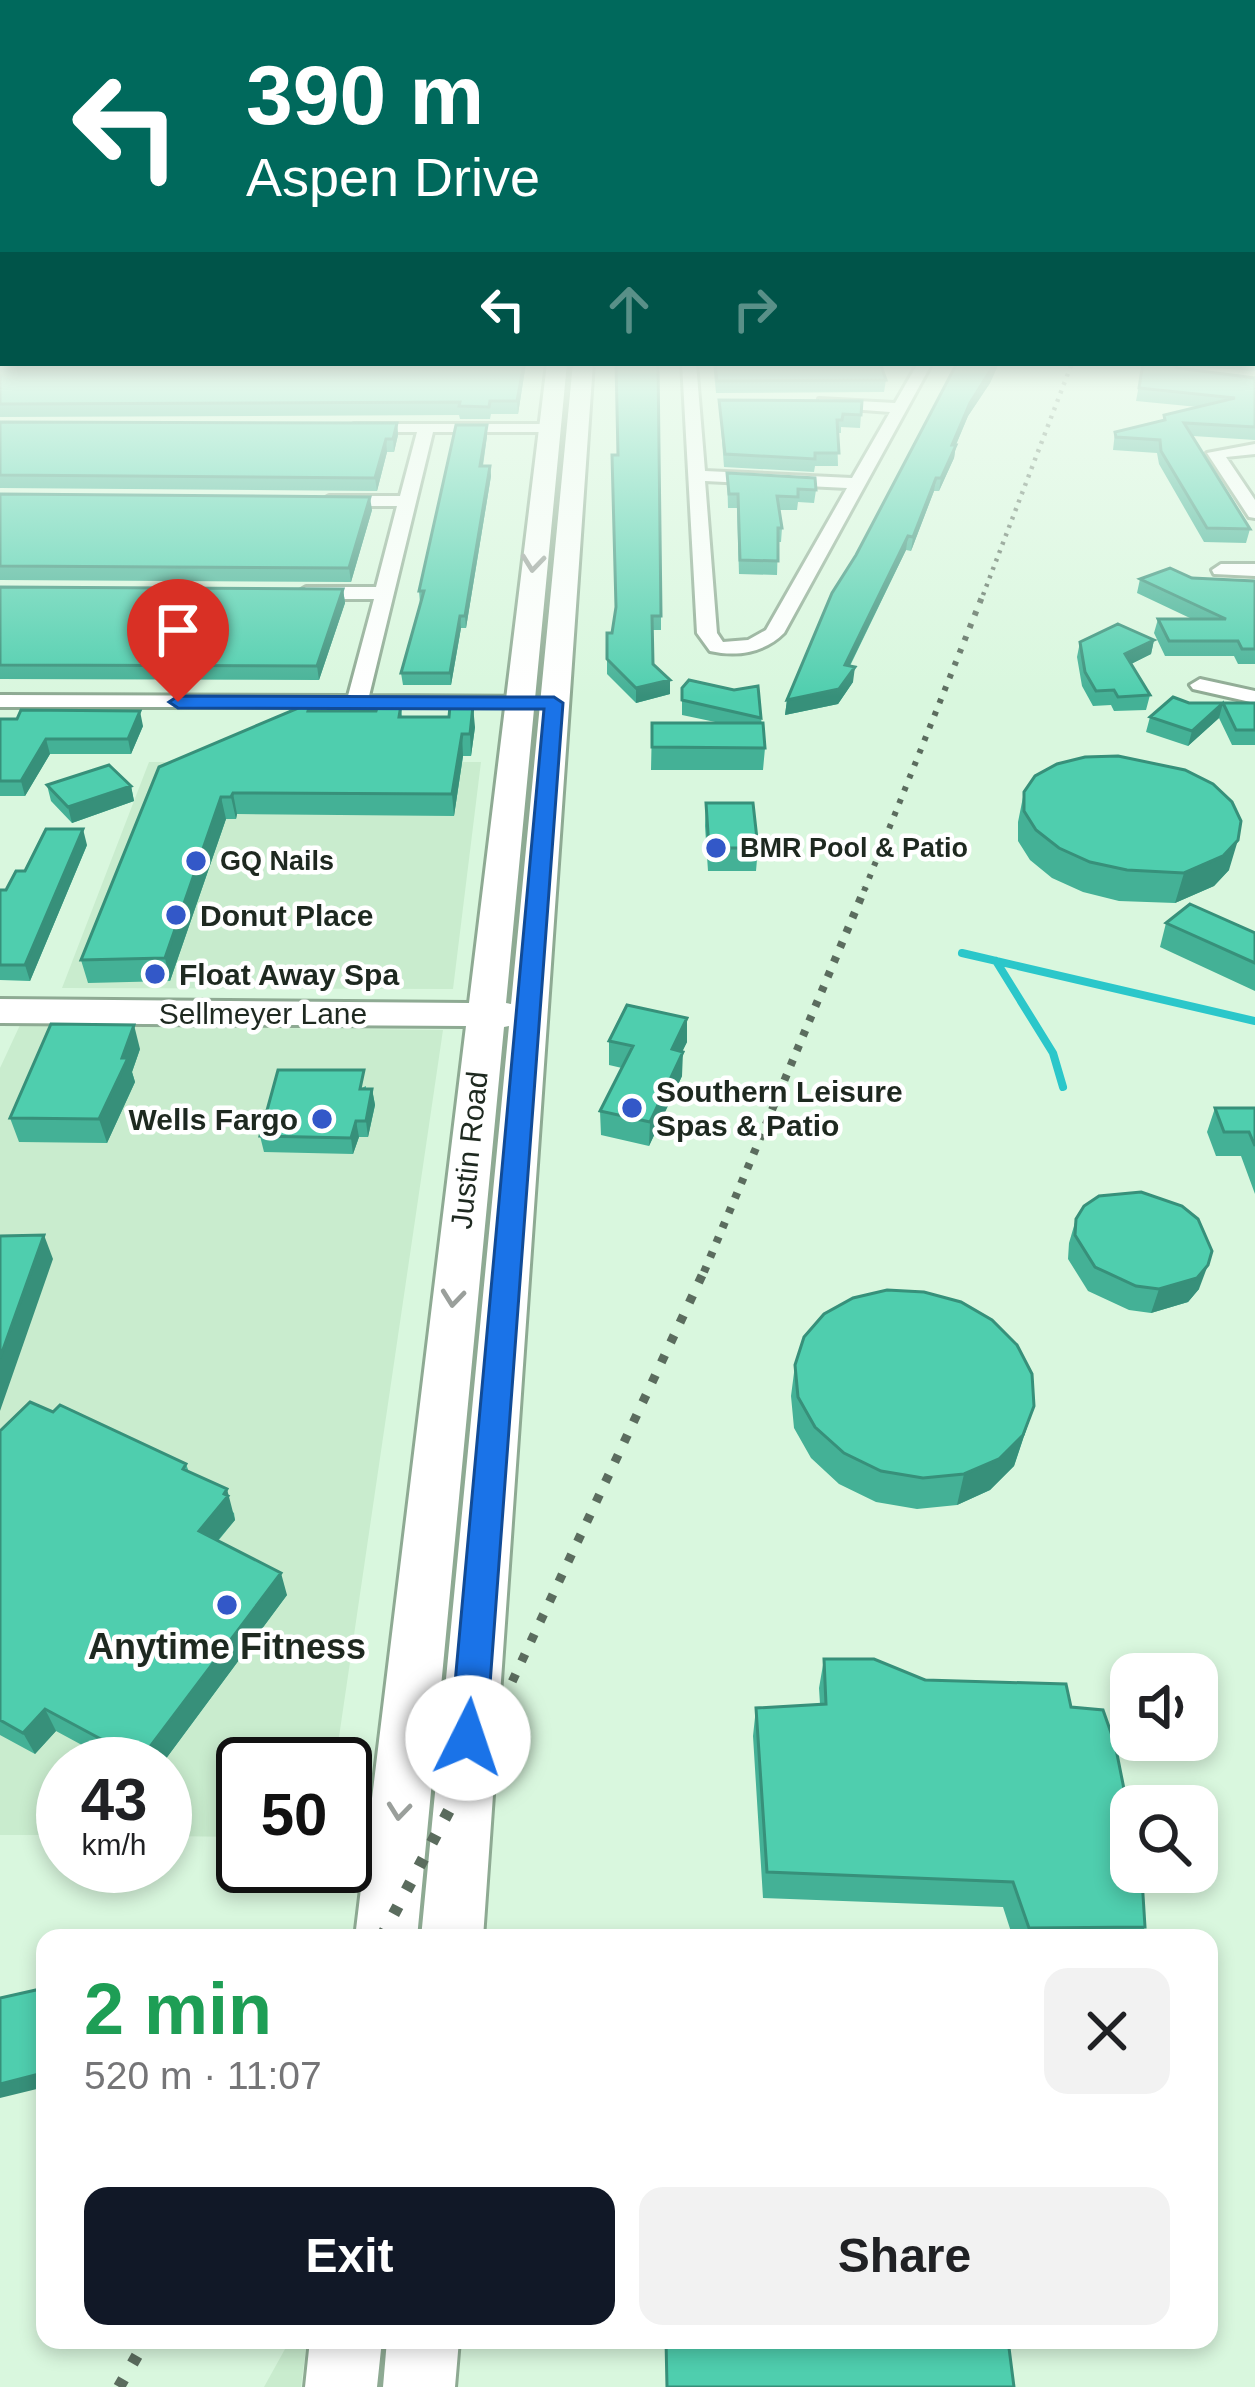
<!DOCTYPE html>
<html lang="en">
<head>
<meta charset="utf-8">
<style>
	body { margin:0; font-family:Helvetica,sans-serif; background:#f2f2f2; color:#202124; height:100vh; display:flex; flex-direction:column; font-size:45px; white-space:nowrap }
	* { box-sizing:border-box; margin:0 }
	p { font-size:39px; color:#757577 }
	.icon { flex:none; width:66px; height:66px; fill:none; stroke:currentColor; stroke-width:2; stroke-linecap:round; stroke-linejoin:round }
	.map { position:relative; flex:1; overflow:hidden }
	.side { position:absolute; left:36px; top:1929px; width:1182px; height:420px; display:flex; flex-direction:column; background:#fff; border-radius:24px; box-shadow:0 6px 18px #0003 }
	.side>* { flex:none }
	.top-card { position:absolute; left:0px; top:0px; width:1257px; height:366px; box-shadow:0 6px 18px #0003; background:#00695c; color:#fff; overflow:hidden }
	.fabs { position:absolute; left:1110px; top:1653px; display:grid; gap:24px }
	.fabs a { display:grid; place-items:center; width:108px; height:108px; border-radius:24px; background:#fff; box-shadow:0 6px 18px #0003; font-size:60px }
	.speed { position:absolute; left:36px; top:1737px; display:flex; gap:24px; font-size:60px; font-weight:700; text-align:center }
	.speed>* { display:grid; place-content:center; width:156px; height:156px; border-radius:50%; background:#fff; box-shadow:0 6px 18px #0003; line-height:1 }
	.speed small { font-size:30px; font-weight:400 }
	.speed .limit { border:6px solid #111; border-radius:18px; background:#fff; color:#111 }
	.pin { position:absolute; display:grid; place-items:center; width:102px; height:102px; color:#fff; margin:-123px -51px; border-radius:50% 50% 50% 0; rotate:-45deg; box-shadow:0 0 12px #0007 }
	.pin .icon { rotate:45deg }
	.me { position:absolute; width:132px; margin:-66px; rotate:4deg; stroke-linejoin:round; filter:drop-shadow(0 0 9px #0008) }
	.turn { display:flex; align-items:center; gap:42px; height:252px; padding:0 48px; font-size:54px }
	.turn .icon { width:156px; height:156px; stroke-width:2.5 }
	.turn b { display:block; font-size:84px; line-height:102px }
	.lanes { display:flex; align-items:center; height:114px; padding:0 48px; background:#0003; justify-content:center; gap:60px; direction:ltr }
	.lanes .off { opacity:.35 }
	.round { display:grid; place-items:center; flex:none; width:126px; height:126px; border-radius:24px; background:#f2f2f2 }
	.headline { display:flex; align-items:center; justify-content:space-between; height:204px; padding:0 48px }
	h1 { font-size:72px; font-weight:700; line-height:90px; color:#1e9e55 }
	.cta { display:flex; gap:24px; margin-top:auto; padding:24px 48px }
	.cta a { flex:1; height:138px; border-radius:24px; background:#111827; color:#fff; font-size:48px; font-weight:700; line-height:138px; text-align:center }
	.cta a+a { background:#f2f2f2; color:#202124 }
	.map>svg:first-child { display:block }
	.built { fill:#c9ecce }
	.lines { fill:none; stroke-linecap:round; stroke-linejoin:round }
	.stream { stroke:#2bc7ca; stroke-width:8 }
	.street-casing { stroke:#8eaa93; stroke-width:6 }
	.secondary-casing { stroke:#8eaa93; stroke-width:6 }
	.street { fill:#fff; fill-rule:evenodd }
	.secondary { fill:#fff; fill-rule:evenodd }
	.rail-far4 { stroke:#5b6c5e; stroke-width:4.5; stroke-dasharray:3 6; stroke-linecap:butt }
	.rail-far3 { stroke:#5b6c5e; stroke-width:6; stroke-dasharray:4.5 9; stroke-linecap:butt }
	.rail-far2 { stroke:#5b6c5e; stroke-width:8; stroke-dasharray:6 10; stroke-linecap:butt }
	.rail-far1 { stroke:#5b6c5e; stroke-width:9; stroke-dasharray:8 14; stroke-linecap:butt }
	.rail { stroke:#5b6c5e; stroke-width:12; stroke-dasharray:9 18; stroke-linecap:butt }
	.wall { fill:#44b196 }
	.shaded-wall { fill:#37907a }
	.building { fill:#4fceae; stroke:#37907a; stroke-width:3 }
	.oneway { stroke:#9a9f9b }
	.route { fill:#1a73e8; stroke:#114b97; stroke-width:3 }
	.poi-dot { fill:#3358c8; stroke:#fff; stroke-width:4.5 }
	.labels { text-anchor:middle; dominant-baseline:central; stroke-width:9; stroke-linejoin:round; paint-order:stroke }
	.far-poi-label { font-size:27px; font-weight:bold; fill:#1e2920; stroke:#fff; text-anchor:start }
	.poi-label { font-size:30px; font-weight:bold; fill:#1e2920; stroke:#fff; text-anchor:start }
	.street-label { font-size:30px; fill:#1e2920; stroke:#fff }
	.near-poi-label { font-size:36px; font-weight:bold; fill:#1e2920; stroke:#fff }
</style>
</head>
<body>
<div class="map">
<svg width="1255" height="2387" viewBox="0 0 1255 2387">
	<rect width="100%" height="100%" fill="#d9f7de"/>
	<path class="built" d="M149,762H481L453,989L62,988Z
		M20,1025L443,1030L335,1764H243V1837L165,1836V1764H63V1835H0V1068Z
		M290,2340H307L301,2387H264Z"/>
	<g class="lines">
		<path class="stream" d="M962,953L1255,1021
			M996,961L1053,1053L1063,1087"/>
		<defs>
			<path id="street" d="M682,363H696L705,471L852,478L890,412L824,407L819,405V399L895,403L918,363H932L784,633C764,653 737,657 710,651L697,633ZM705,481L847,488L766,630L748,640L723,642L717,633Z
				M354,424H553L555,427L547,432H433L369,696L554,697L561,699V707H0V695L348,696L374,599H306L296,593L306,587H376L397,506H329L320,501L329,496H400L417,432H360L354,430Z
				M1255,444V454L1226,457L1255,500V518L1249,517L1207,453Z
				M1221,564H1255V576L1214,574L1212,570Z
				M1200,679L1255,691V703L1193,689L1190,685Z"/>
			<path id="secondary" d="M547,363H567L506,1003L511,1004L573,363H593L483,1938H421L509,1026L504,1027L417,1938H355L466,1026L0,1023V999L469,1003Z
				M310,2340H382L377,2387H305Z
				M387,2340H459L455,2387H383Z"/>
		</defs>
		<use href="#street" class="street-casing"/>
		<use href="#secondary" class="secondary-casing"/>
		<use href="#street" class="street"/>
		<use href="#secondary" class="secondary"/>
		<path class="rail-far4" d="M983,595L1072,363"/>
		<path class="rail-far3" d="M864,891L984,592"/>
		<path class="rail-far2" d="M704,1272L865,888"/>
		<path class="rail-far1" d="M475,1761L705,1269"/>
		<path class="rail" d="M381,1938L477,1758
			M119,2387L146,2340"/>
	</g>
	<path class="wall" d="M0,363H526L518,414H491L490,419H460L459,415L0,417Z
		M713,363H895V365H880L886,380L884,392L716,393Z
		M957,363H999L990,383L968,416L956,445L954,458L939,491H934L911,551L906,550L850,666L853,682L838,704L785,715L787,700L856,555Z
		M1143,363H1255V371L1173,365L1178,368L1255,378V440L1193,436L1250,529L1246,543L1204,542L1159,464L1157,453L1113,450L1115,432L1163,421L1164,415L1198,407L1136,401Z
		M719,400L862,401L860,428L841,427V433H837L838,466H815L814,472L724,467Z
		M0,422L397,423L398,435L394,452H387L377,491L0,488Z
		M487,436L483,466H490L491,476L466,628H461L451,685H403L401,673L420,603L419,591Z
		M727,473L816,490L814,503L798,502L797,510H779L782,528L781,542H778L777,575L739,574L737,508H728Z
		M0,494L372,510L351,582L0,580Z
		M1192,578L1255,581V664H1238L1234,656H1165L1154,633L1158,619H1192L1137,593L1140,579Z
		M0,587L343,589L345,603L319,680L0,679Z
		M616,608L661,616V630H653V664L670,694L636,703L607,674V633H612Z
		M1154,640L1151,654L1131,664L1150,695L1146,710L1114,711L1111,705L1093,706L1082,686L1077,657L1080,642Z
		M682,688L761,718L765,748L763,770H651L652,723H720L682,715Z
		M310,703L312,711H376L401,705L402,717L475,727L471,756H463L454,816L237,814L236,819H226L170,981L88,983L81,960L159,767Z
		M1189,703H1255V745H1232L1219,718L1188,746L1146,732L1150,717Z
		M0,719L143,726L131,754H50L25,796H0Z
		M47,785L131,786L134,801L72,823L51,801Z
		M1024,792L1229,870L1214,886L1175,903L1119,901L1083,892L1052,878L1030,860L1018,841V822Z
		M706,803L758,848L756,871H708L705,826Z
		M87,845L30,981L0,980V890H6L25,871Z
		M1166,923L1255,933V991L1160,947Z
		M609,1041L687,1042L682,1051V1076L649,1146L601,1135L600,1111L622,1068L609,1065Z
		M140,1049L132,1072L135,1082L107,1143L19,1142L10,1118Z
		M366,1086V1089H372L375,1105L368,1137H359L353,1154L264,1152L260,1136Z
		M1215,1108H1255V1194L1241,1156H1216L1207,1132Z
		M1076,1219L1199,1289L1188,1302L1151,1313L1129,1310L1088,1291L1068,1259L1069,1243Z
		M795,1365L1034,1406L1014,1466L990,1490L957,1505L917,1509L876,1502L839,1484L811,1458L794,1428L791,1396Z
		M0,1431L186,1464L189,1472L234,1513L235,1520L218,1541L287,1595L162,1764H117L56,1731L35,1754L0,1735Z
		M824,1659L1071,1707L1145,1927L1139,1938H1013L1003,1907L763,1898L753,1736L756,1708L820,1704L819,1688Z"/>
	<path class="shaded-wall" d="M524,363H526L518,414L517,401Z
		M995,363H999L990,383L968,416L954,449L956,445L954,458L939,491L941,478L952,445L970,403Z
		M397,423L398,435L394,452L393,439Z
		M487,425V436L481,476L480,466Z
		M386,439L387,452L377,491L375,478Z
		M490,466L491,476L466,628L465,616Z
		M936,478L934,491L911,551L913,537Z
		M370,497L372,510L351,582L349,568Z
		M908,536L906,550L843,679L845,665Z
		M343,589L345,603L319,680L317,666Z
		M460,616L461,628L451,685L450,673Z
		M1154,640L1151,654L1121,669L1125,654Z
		M855,667L853,682L838,704L785,715L787,700Z
		M670,680V694L636,703V688Z
		M1223,703L1219,718L1188,746L1192,731Z
		M473,706L475,727L471,756L470,734Z
		M140,711L143,726L131,754L128,739Z
		M462,734L463,756L454,816L452,794Z
		M46,739L50,754L25,796L21,781Z
		M131,786L134,801L72,823L68,807Z
		M233,793L237,814L236,819L231,797Z
		M221,797L226,819L170,981L165,958Z
		M83,829L87,845L30,981L25,965Z
		M1238,840L1229,870L1214,886L1175,903L1184,873Z
		M687,1018V1042L672,1073V1049Z
		M134,1025L140,1049L132,1072L135,1082L107,1143L99,1119Z
		M683,1052L682,1076L649,1146L650,1122Z
		M372,1089L375,1105L368,1137L366,1121Z
		M356,1121L359,1137L353,1154L351,1138Z
		M44,1235L53,1259L0,1411V1358Z
		M1208,1265L1199,1289L1188,1302L1151,1313L1159,1289Z
		M1034,1406L1014,1466L990,1490L957,1505L964,1474Z
		M227,1489L235,1520L206,1554L199,1531Z
		M281,1573L287,1595L162,1764H141L140,1760Z
		M45,1709L56,1731L35,1754L23,1733Z
		M45,1988V2087L0,2098V2084Z"/>
	<path class="building" d="M0,363H524L517,401H490L489,407L459,406L460,402L0,404Z
		M616,363H658L661,616H652L653,664L670,680L636,688L607,659V633H612L616,607L612,455H618Z
		M715,363H880L886,380L717,381Z
		M957,363H995L970,403L952,445H956L941,478H936L913,537L908,536L845,665L855,667L839,689L787,700L832,593L856,555Z
		M1143,363H1170L1178,368L1255,378V427L1184,423L1250,529L1207,528L1161,451L1160,440L1116,437L1115,432L1165,420L1164,415L1235,398L1139,388Z
		M719,400L862,401L861,415L843,414L842,420H837L839,453H815V459L725,454Z
		M0,422L397,423L393,439H386L375,478L0,475Z
		M456,425H487L480,466H490L465,616H460L450,673H401L424,591H419Z
		M727,473L815,478L816,490L798,489V497L777,496L782,528H778V561L740,560L738,494H729Z
		M0,494L370,497L349,568L0,566Z
		M1170,568L1192,578L1255,581V649H1242L1238,641H1169L1158,619H1226L1140,579Z
		M0,587L343,589L317,666L0,665Z
		M1118,624L1154,640L1125,654L1150,695L1118,697L1114,690L1096,691L1085,672L1080,642Z
		M689,680L734,690L758,686L761,718L682,700V688Z
		M1173,697L1189,703H1255V730H1236L1223,703L1192,731L1150,717Z
		M310,703L308,711H376L378,705H401L399,717H449L450,706H473L470,734H462L452,794L233,793L231,797H221L165,958L81,960L159,767Z
		M21,710L140,711L128,739H46L21,781H0V719H17Z
		M652,723H763L765,748L652,747Z
		M1118,756L1185,770L1213,784L1232,802L1241,821L1238,840L1223,856L1184,873L1127,870L1090,862L1059,848L1036,830L1024,811V792L1035,776L1057,764L1085,757Z
		M109,765L131,786L68,807L47,785Z
		M706,803H753L758,848H709Z
		M46,829H83L25,965H0V890H6L16,871H25Z
		M1190,904L1255,933V963L1166,923Z
		M627,1005L687,1018L672,1049L683,1052L650,1122L600,1111L633,1046L609,1041Z
		M51,1024L134,1025L122,1058H128L99,1119L10,1118Z
		M278,1070H364L360,1089H372L366,1121H356L351,1138L260,1136Z
		M1215,1108H1255V1146L1249,1132H1224Z
		M1141,1192L1182,1206L1198,1219L1212,1251L1208,1265L1197,1278L1159,1289L1136,1286L1095,1267L1075,1235L1076,1219L1084,1206L1099,1196Z
		M44,1235L0,1358V1236Z
		M887,1290L924,1292L961,1302L992,1320L1017,1345L1032,1374L1034,1406L1023,1435L999,1459L964,1474L923,1478L881,1471L844,1453L815,1427L798,1397L795,1365L804,1337L824,1314L853,1298Z
		M30,1402L53,1412L60,1405L186,1464L183,1469L227,1489L224,1494L228,1496L199,1531L281,1573L140,1760L45,1709L23,1733L0,1720V1431Z
		M824,1659H874L925,1680L1066,1684L1071,1707L1103,1710L1115,1744L1131,1824V1872H1141L1142,1879L1145,1927L1029,1928L1013,1882L767,1872L756,1708L826,1704Z
		M45,1988L43,2073L0,2084V1998Z
		M666,2340H1008L1014,2387H667Z"/>
	<defs><path id="oneway-chevron" d="M-2-3.5L2.5 0L-2 3.5" fill="none" stroke-width="1.6" stroke-linecap="round" stroke-linejoin="round" transform="scale(3)"/></defs>
	<g class="oneway">
		<use href="#oneway-chevron" transform="translate(533 563) rotate(96)"/>
		<use href="#oneway-chevron" transform="translate(453 1298) rotate(96)"/>
		<use href="#oneway-chevron" transform="translate(399 1811) rotate(96)"/>
	</g>
	<linearGradient id="sky" x2="0" y2="1"><stop stop-color="#5cbcdc"/><stop offset="0.52" stop-color="#eefbf0"/><stop offset="1" stop-color="#eefbf0" stop-opacity="0"/></linearGradient>
	<rect width="1255" height="697" fill="url(#sky)"/>
	<path class="route" d="M554,697L563,703L486,1738L481,1750L468,1755L455,1750L450,1738L544,709L178,708L169,702L178,696Z"/>
	<g class="poi-dot">
		<circle cx="716" cy="848" r="12"/>
		<circle cx="196" cy="861" r="12"/>
		<circle cx="176" cy="915" r="12"/>
		<circle cx="155" cy="974" r="12"/>
		<circle cx="632" cy="1108" r="12"/>
		<circle cx="322" cy="1119" r="12"/>
		<circle cx="227" cy="1605" r="12"/>
	</g>
	<g class="labels">
		<g class="far-poi-label">
			<text x="740" y="848">BMR Pool &amp; Patio</text>
			<text x="220" y="861">GQ Nails</text>
		</g>
		<g class="poi-label">
			<text x="200" y="915">Donut Place</text>
			<text x="179" y="974">Float Away Spa</text>
			<text x="656" y="1091">Southern Leisure<tspan x="656" dy="34">Spas &amp; Patio</tspan></text>
			<text x="298" y="1119" text-anchor="end">Wells Fargo</text>
		</g>
		<g class="street-label">
			<text x="263" y="1013">Sellmeyer Lane</text>
			<text transform="translate(469 1150) rotate(-84)">Justin Road</text>
		</g>
		<g class="near-poi-label">
			<text x="227" y="1646">Anytime Fitness</text>
		</g>
	</g>
</svg>
<div class="fabs">
<a><svg class="icon" aria-label="sound" viewBox="0 0 24 24"><path d="M4 9h4l5-4v14l-5-4H4zM17 9q2 3 0 6"/></svg></a>
<a><svg class="icon" aria-label="search" viewBox="0 0 24 24"><circle cx="10" cy="10" r="6"/><path d="M15 15l6 6"/></svg></a>
</div>
<div class="speed"><div>43<small>km/h</small></div><div class="limit">50</div></div>
<div class="pin" style="left:178px;top:702px;background:#d93025"><svg class="icon" aria-label="arrive" viewBox="0 0 24 24"><path d="M6 21V4h12l-3 4 3 4H6"/></svg></div>
<svg class="me" style="left:468px;top:1738px" viewBox="-20 -20 40 40"><circle r="19" fill="#fff"/><path d="M0-13L10 11 0 6-10 11z" fill="#1a73e8"/></svg>
<div class="top-card">
<div class="turn"><svg class="icon" aria-label="left" viewBox="0 0 24 24"><path d="M17 20v-9H6M10 6l-5 5 5 5"/></svg><div><b>390 m</b>Aspen Drive</div></div>
<div class="lanes"><svg class="icon" aria-label="left" viewBox="0 0 24 24"><path d="M17 20v-9H6M10 6l-5 5 5 5"/></svg><svg class="icon off" aria-label="ahead" viewBox="0 0 24 24"><path d="M12 20V5M6 11l6-6 6 6"/></svg><svg class="icon off" aria-label="right" viewBox="0 0 24 24"><path d="M7 20v-9h11M14 6l5 5-5 5"/></svg></div>
</div>
<section class="side">
<div class="headline"><div><h1>2 min</h1><p>520 m · 11:07</p></div><a class="round"><svg class="icon" aria-label="close" viewBox="0 0 24 24"><path d="M6 6l12 12M18 6L6 18"/></svg></a></div>
<div class="cta"><a>Exit</a><a>Share</a></div>
</section>
</div>
</body>
</html>
